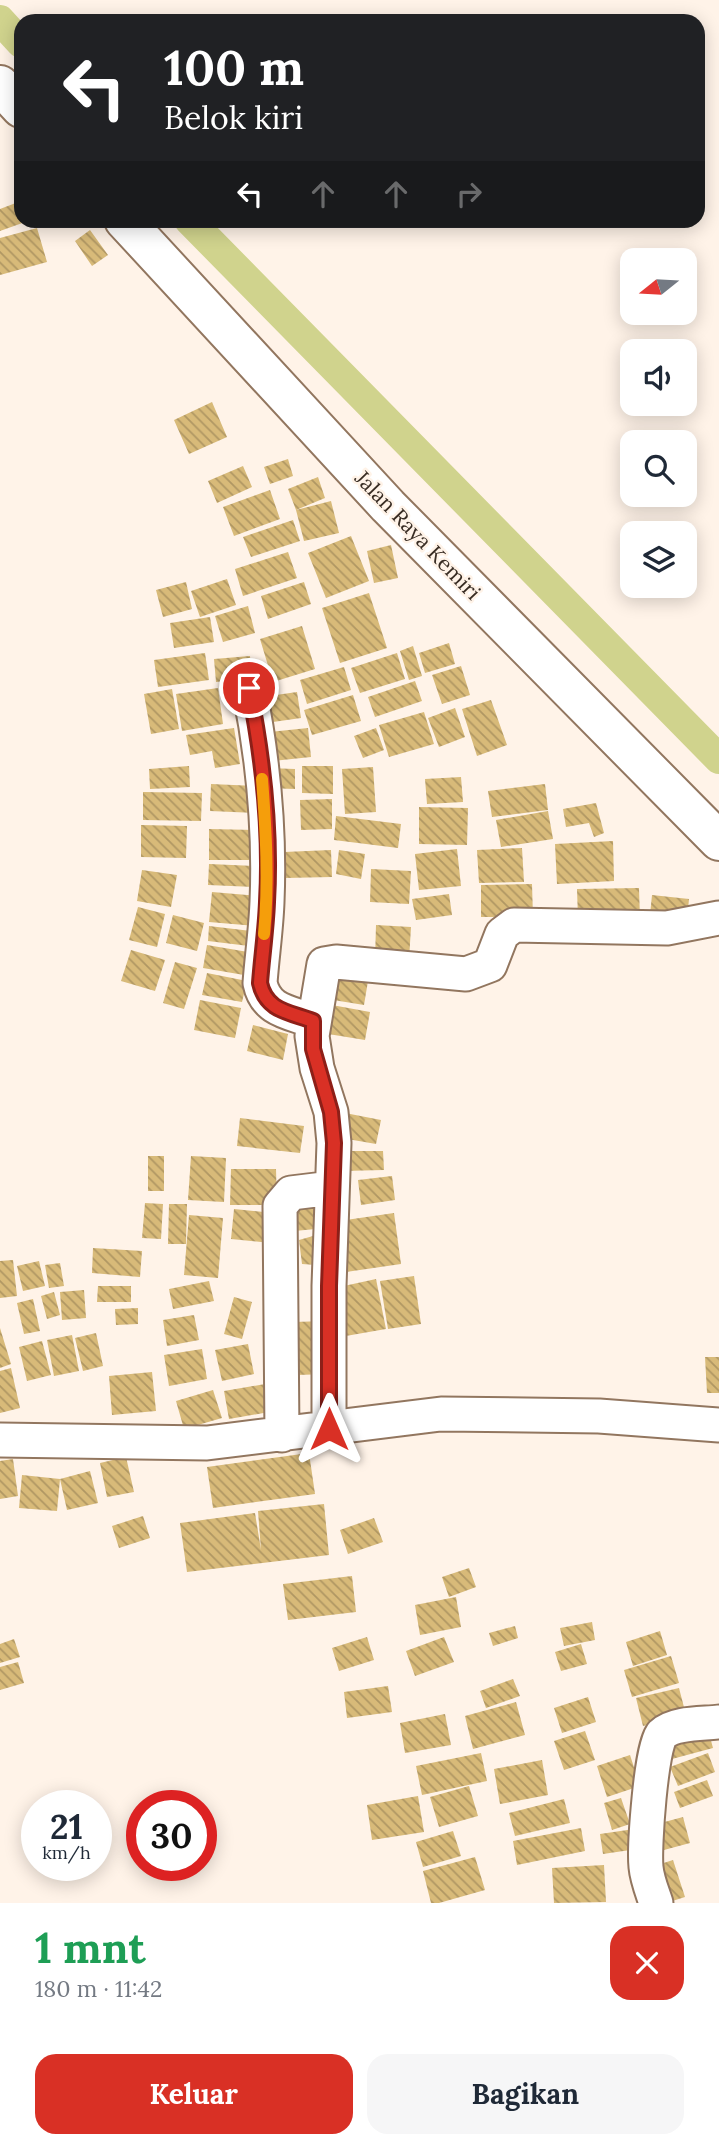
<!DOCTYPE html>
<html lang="id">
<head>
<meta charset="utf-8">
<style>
	body { margin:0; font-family:Lora,serif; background:#f6f6f7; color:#1f2937; height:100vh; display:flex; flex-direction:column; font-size:26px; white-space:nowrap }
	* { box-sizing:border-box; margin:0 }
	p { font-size:23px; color:#747a83 }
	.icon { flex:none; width:38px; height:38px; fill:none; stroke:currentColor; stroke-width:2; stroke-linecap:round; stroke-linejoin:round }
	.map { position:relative; height:1903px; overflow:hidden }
	.side { display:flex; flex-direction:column; background:#fff; flex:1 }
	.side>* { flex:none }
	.banner { position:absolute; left:14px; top:14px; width:691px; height:214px; border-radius:21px; box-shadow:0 4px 18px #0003; background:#202124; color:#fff; overflow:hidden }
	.needle { width:46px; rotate:252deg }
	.buttons { position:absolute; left:620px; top:248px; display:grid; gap:14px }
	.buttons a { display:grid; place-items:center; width:77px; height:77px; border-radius:14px; background:#fff; box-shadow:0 4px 18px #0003; font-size:35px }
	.speed { position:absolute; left:21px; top:1790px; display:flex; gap:14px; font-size:35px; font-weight:700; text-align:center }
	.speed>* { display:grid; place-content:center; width:91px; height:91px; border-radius:50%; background:#fff; box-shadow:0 4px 18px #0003; line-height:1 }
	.speed small { font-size:18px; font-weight:400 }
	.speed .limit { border:10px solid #d22; background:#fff; color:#111 }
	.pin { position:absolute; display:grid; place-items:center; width:60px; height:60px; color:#fff; margin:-30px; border:4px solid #fff; border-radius:50%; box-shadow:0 2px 7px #0007 }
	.me { position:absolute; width:77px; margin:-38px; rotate:0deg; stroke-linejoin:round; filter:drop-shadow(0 0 5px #0008) }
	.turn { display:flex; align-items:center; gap:24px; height:147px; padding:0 35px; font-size:32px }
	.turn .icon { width:91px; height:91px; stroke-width:2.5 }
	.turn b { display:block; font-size:49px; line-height:60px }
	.lanes { display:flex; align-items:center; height:66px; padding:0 35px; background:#0003; justify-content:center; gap:35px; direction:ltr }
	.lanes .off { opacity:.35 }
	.round { display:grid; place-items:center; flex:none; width:74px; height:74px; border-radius:21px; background:#f6f6f7 }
	.headline { display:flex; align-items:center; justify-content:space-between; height:119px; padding:0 35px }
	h1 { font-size:42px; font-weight:700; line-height:52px; color:#1e9e55 }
	.cta { display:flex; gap:14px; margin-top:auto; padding:14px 35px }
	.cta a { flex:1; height:80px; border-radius:21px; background:#d93025; color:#fff; font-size:28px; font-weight:700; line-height:80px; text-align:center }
	.cta a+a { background:#f6f6f7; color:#1f2937 }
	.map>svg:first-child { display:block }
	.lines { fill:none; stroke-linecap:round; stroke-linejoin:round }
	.canal { stroke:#d0d38d; stroke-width:30 }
	.building { fill:url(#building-back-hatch) }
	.minor-casing { stroke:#92765f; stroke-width:37 }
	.major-casing { stroke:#92765f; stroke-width:42 }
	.minor { stroke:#fff; stroke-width:33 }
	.major { stroke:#fff; stroke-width:38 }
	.route-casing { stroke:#8d1f18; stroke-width:18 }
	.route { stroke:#d93025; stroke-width:12 }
	.slow { stroke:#f59e0b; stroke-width:12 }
	.labels { text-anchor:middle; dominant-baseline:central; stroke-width:5; stroke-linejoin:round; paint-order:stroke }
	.street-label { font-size:21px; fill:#382c23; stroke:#fff3e8 }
</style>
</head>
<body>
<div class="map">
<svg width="719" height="1903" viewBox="0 0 719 1903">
	<defs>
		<pattern id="building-back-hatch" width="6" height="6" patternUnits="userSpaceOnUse" patternTransform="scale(1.75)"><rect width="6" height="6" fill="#d8ba79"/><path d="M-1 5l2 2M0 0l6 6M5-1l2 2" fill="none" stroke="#b09763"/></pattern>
	</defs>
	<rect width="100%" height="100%" fill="#fff3e8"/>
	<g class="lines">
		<path class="canal" d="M0,20L21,43
			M189,220L719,759"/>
	</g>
	<path class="building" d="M21,201V220L28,221L0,231V209Z
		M37,228L47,262L0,275V238Z
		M90,230L108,255L92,266L75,241Z
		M212,402L227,437L189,454L174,420Z
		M288,459L293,476L270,484L264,467Z
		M243,466L252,487L217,503L208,481Z
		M318,477L325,498L296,510L288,489Z
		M270,490L280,519L234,536L223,507Z
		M331,501L339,533L304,541L296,510Z
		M293,520L300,541L251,557L243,537Z
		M351,536L369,581L326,598L308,553Z
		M391,545L398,578L374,583L367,551Z
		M288,552L297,578L243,596L235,569Z
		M227,579L236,605L200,617L191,591Z
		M186,582L192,609L163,617L156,590Z
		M304,582L311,604L268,619L261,596Z
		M369,593L387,648L340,663L322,608Z
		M248,606L255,633L223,642L215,616Z
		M210,617L214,642L174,648L170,623Z
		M302,626L315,669L273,682L260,639Z
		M449,643L455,664L425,673L419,653Z
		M413,646L422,676L409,680L400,651Z
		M205,653L209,680L158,687L154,660Z
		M397,653L405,679L360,693L351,668Z
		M250,656L252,679L216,682L214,659Z
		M461,666L470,695L442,704L432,675Z
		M344,667L351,690L307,704L300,680Z
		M415,681L422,701L375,717L368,697Z
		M218,688L223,724L182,731L176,694Z
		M172,689L179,729L151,734L144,694Z
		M297,692L301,718L259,724L255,698Z
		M353,695L361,721L312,735L304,710Z
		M491,700L507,745L477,756L462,709Z
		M455,708L465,737L439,747L428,718Z
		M424,712L434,744L389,757L379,725Z
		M234,728L240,764L215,768L212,751L190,755L186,735Z
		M308,728L311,757L263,762L260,733Z
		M376,728L384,750L363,758L354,736Z
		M189,766L190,787L150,789L149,769Z
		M302,766H333V794L302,793Z
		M373,767L376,812L345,814L342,769Z
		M268,768L295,769V789L267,788Z
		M461,777L463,802L427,804L425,779Z
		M211,784L258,786L257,813L210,811Z
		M545,784L548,810L492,817L488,791Z
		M143,792L202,793L201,821L143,820Z
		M332,799V829L301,830L300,800Z
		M596,803L604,833L594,837L589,823L566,827L563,809Z
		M419,807L468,808L467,845L419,844Z
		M548,811L553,839L501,847L496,820Z
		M336,816L401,824L398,848L334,840Z
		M141,825L187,826L186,858L141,857Z
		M209,829L259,830V860H209Z
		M613,841L614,881L557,884L555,844Z
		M522,848L524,882L479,883L477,850Z
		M457,849L461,886L419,890L415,854Z
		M331,850L332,877L285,878L284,852Z
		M339,850L365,854L361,879L336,874Z
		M209,864L255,866L254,887L208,885Z
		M371,869L411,871L409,904L370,902Z
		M142,870L177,875L171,907L137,901Z
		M532,884L533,917H481V885Z
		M639,888L640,919H578L577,889Z
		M212,892L259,896L256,926L209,922Z
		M449,894L452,915L416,920L412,899Z
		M652,895L689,899L687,920L650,915Z
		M138,907L165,914L157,947L129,940Z
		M173,915L204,923L197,951L166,943Z
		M376,925L411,927L409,960L375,959Z
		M209,926L251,931L249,946L208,941Z
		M207,945L248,952L244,975L203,968Z
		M131,950L165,960L155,991L121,981Z
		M175,962L197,968L184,1009L163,1003Z
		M325,969L369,975L364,1005L321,998Z
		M207,973L247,981L242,1002L202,995Z
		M200,1000L241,1008L235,1038L194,1030Z
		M321,1003L370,1012L365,1040L316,1032Z
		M253,1025L288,1034L283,1060L247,1051Z
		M340,1112L381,1120L376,1144L336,1137Z
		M240,1118L304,1126L300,1153L237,1146Z
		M343,1151H383L384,1170L343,1171Z
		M148,1156H164V1191H148Z
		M191,1156L226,1158L224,1202L188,1200Z
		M231,1169H276L277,1205H230Z
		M392,1176L395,1200L361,1205L358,1180Z
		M145,1203L163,1204L161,1239L142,1238Z
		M169,1204H187L186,1244H168Z
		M324,1207L326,1228L284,1232L282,1211Z
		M234,1209L274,1213L271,1243L231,1239Z
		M394,1213L401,1264L346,1272L339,1221Z
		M189,1215L223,1218L218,1278L184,1275Z
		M327,1232L329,1266L302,1264L299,1240Z
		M93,1248L142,1251L140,1277L92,1273Z
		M13,1260L17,1296L0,1298V1261Z
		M39,1261L45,1286L23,1291L17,1266Z
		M60,1263L64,1286L49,1288L45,1265Z
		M414,1276L421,1324L388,1329L380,1281Z
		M376,1279L386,1329L340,1337L330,1289Z
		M209,1281L214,1301L173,1309L169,1289Z
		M98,1286H131V1302H97Z
		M84,1290L86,1318L62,1320L60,1292Z
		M54,1292L60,1315L47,1319L41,1296Z
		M234,1297L252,1302L242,1339L224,1334Z
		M33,1299L40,1331L24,1334L17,1303Z
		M138,1308V1324L116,1325L115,1309Z
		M194,1315L199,1340L167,1346L163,1320Z
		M325,1321L328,1374L297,1375L294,1322Z
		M0,1328L11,1364L0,1368Z
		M96,1333L103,1366L83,1371L75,1338Z
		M72,1335L79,1371L54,1376L47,1340Z
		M42,1341L51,1375L27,1381L19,1347Z
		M248,1344L254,1374L222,1381L215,1350Z
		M202,1349L207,1379L169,1386L164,1355Z
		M705,1357H719V1393H707Z
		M11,1368L20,1408L0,1413V1371Z
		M152,1372L156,1411L112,1415L109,1376Z
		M265,1384L269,1412L229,1419L224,1391Z
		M213,1390L222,1418L184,1429L176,1401Z
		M309,1453L315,1494L213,1508L207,1467Z
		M126,1457L134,1492L107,1497L100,1463Z
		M13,1459L18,1496L0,1499V1461Z
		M90,1471L98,1503L67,1510L60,1479L57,1511L19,1508L22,1475L60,1479Z
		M324,1504L329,1555L187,1572L180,1523L255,1513L261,1550L258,1511Z
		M143,1516L150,1538L119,1548L112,1526Z
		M374,1518L383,1542L348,1554L340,1530Z
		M469,1568L476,1587L449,1597L442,1577Z
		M352,1576L356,1612L288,1620L283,1584Z
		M456,1597L461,1627L420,1635L415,1605Z
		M592,1622L595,1640L564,1646L560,1628Z
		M515,1626L518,1638L493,1646L489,1633Z
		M660,1631L667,1655L633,1666L626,1642Z
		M367,1637L374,1660L339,1671L332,1648Z
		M444,1637L454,1662L415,1676L406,1651Z
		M14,1639L20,1657L0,1663V1644Z
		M581,1644L587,1664L561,1671L555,1652Z
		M671,1656L679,1683L632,1697L624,1670Z
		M18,1662L24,1683L0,1690V1667Z
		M513,1679L520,1696L486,1708L480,1691Z
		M388,1686L392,1712L347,1718L344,1692Z
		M679,1688L686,1715L643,1726L636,1698Z
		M588,1697L596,1722L562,1733L554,1708Z
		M516,1702L525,1735L473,1749L465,1716Z
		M445,1714L451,1745L405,1753L400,1723Z
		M707,1726L713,1748L672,1759L667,1737Z
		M585,1731L595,1760L564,1770L554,1741Z
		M481,1753L487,1781L422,1795L416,1766Z
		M708,1753L715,1772L678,1786L670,1767Z
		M630,1755L640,1786L607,1797L597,1766Z
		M542,1760L548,1795L500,1804L494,1769Z
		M707,1780L713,1796L680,1808L674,1792Z
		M469,1786L478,1816L439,1827L430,1797Z
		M418,1796L424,1832L372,1840L367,1805Z
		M621,1798L630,1824L612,1830L604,1803Z
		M564,1799L570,1823L515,1836L509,1813Z
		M683,1817L690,1843L664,1850L657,1824Z
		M581,1828L585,1851L517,1865L513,1841Z
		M641,1828L644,1848L603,1854L600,1834Z
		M453,1831L461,1856L423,1867L416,1842Z
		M475,1857L485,1890L439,1903H431L423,1871Z
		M673,1860L685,1897L666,1903L648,1868Z
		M604,1865L606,1902L554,1903L552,1868Z"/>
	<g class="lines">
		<defs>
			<path id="minor" d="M249,688C263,758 270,831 267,902C266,929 262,956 260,983C266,1011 289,1012 313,1021
				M329,1429V1286L334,1143L331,1112L317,1068L312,1036L324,964L336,962L466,974L490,965L502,934L514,925L667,928L719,918
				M282,1435L280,1206L291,1193L332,1188
				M0,1440L207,1443L441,1414L599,1416L719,1425
				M656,1903C652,1891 647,1879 646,1867C644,1848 651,1745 662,1734C675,1722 702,1724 719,1722"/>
			<path id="major" d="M0,85L21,108
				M124,220L388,506L719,841"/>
		</defs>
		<use href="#minor" class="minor-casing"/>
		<use href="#major" class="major-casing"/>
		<use href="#minor" class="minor"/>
		<use href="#major" class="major"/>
	</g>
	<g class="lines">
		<defs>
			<path id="route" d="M249,688C263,758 271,831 267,902C266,929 262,956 260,983C266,1011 289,1012 313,1021V1049L331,1112L334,1143L329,1286V1429"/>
		</defs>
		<use href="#route" class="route-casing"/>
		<use href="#route" class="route"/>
		<path class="slow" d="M262,779C266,831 269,882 264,934"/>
	</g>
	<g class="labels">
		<g class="street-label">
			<text transform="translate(418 535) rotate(46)">Jalan Raya Kemiri</text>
		</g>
	</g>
</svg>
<div class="buttons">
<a><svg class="needle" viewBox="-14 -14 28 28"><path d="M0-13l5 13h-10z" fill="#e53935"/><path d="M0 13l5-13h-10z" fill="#747a83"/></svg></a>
<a><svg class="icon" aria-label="sound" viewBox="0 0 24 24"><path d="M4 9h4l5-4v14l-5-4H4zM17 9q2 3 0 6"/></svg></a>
<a><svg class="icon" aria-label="search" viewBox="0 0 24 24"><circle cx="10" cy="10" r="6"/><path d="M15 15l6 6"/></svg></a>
<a><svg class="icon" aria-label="layers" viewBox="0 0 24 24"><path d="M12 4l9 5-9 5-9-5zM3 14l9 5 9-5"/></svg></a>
</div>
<div class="speed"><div>21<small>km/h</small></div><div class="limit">30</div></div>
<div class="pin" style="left:249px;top:688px;background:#d93025"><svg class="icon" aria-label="arrive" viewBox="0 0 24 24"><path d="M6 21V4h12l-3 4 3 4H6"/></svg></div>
<svg class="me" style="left:329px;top:1429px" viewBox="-20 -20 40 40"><path d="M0-17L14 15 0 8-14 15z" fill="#d93025" stroke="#fff" stroke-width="4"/></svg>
<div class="banner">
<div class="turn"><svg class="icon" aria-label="left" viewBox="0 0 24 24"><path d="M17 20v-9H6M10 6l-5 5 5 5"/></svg><div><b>100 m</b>Belok kiri</div></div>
<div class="lanes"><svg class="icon" aria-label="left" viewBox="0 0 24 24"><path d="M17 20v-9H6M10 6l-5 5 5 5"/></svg><svg class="icon off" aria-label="ahead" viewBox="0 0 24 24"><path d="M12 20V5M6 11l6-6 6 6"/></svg><svg class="icon off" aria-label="ahead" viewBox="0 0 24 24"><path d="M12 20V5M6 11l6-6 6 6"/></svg><svg class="icon off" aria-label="right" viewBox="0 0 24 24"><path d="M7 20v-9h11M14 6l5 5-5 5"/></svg></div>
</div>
</div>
<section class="side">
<div class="headline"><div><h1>1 mnt</h1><p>180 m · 11:42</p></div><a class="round" style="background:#d93025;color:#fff"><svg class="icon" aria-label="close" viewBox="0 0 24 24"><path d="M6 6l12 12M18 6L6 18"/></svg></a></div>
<div class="cta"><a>Keluar</a><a>Bagikan</a></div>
</section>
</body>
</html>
